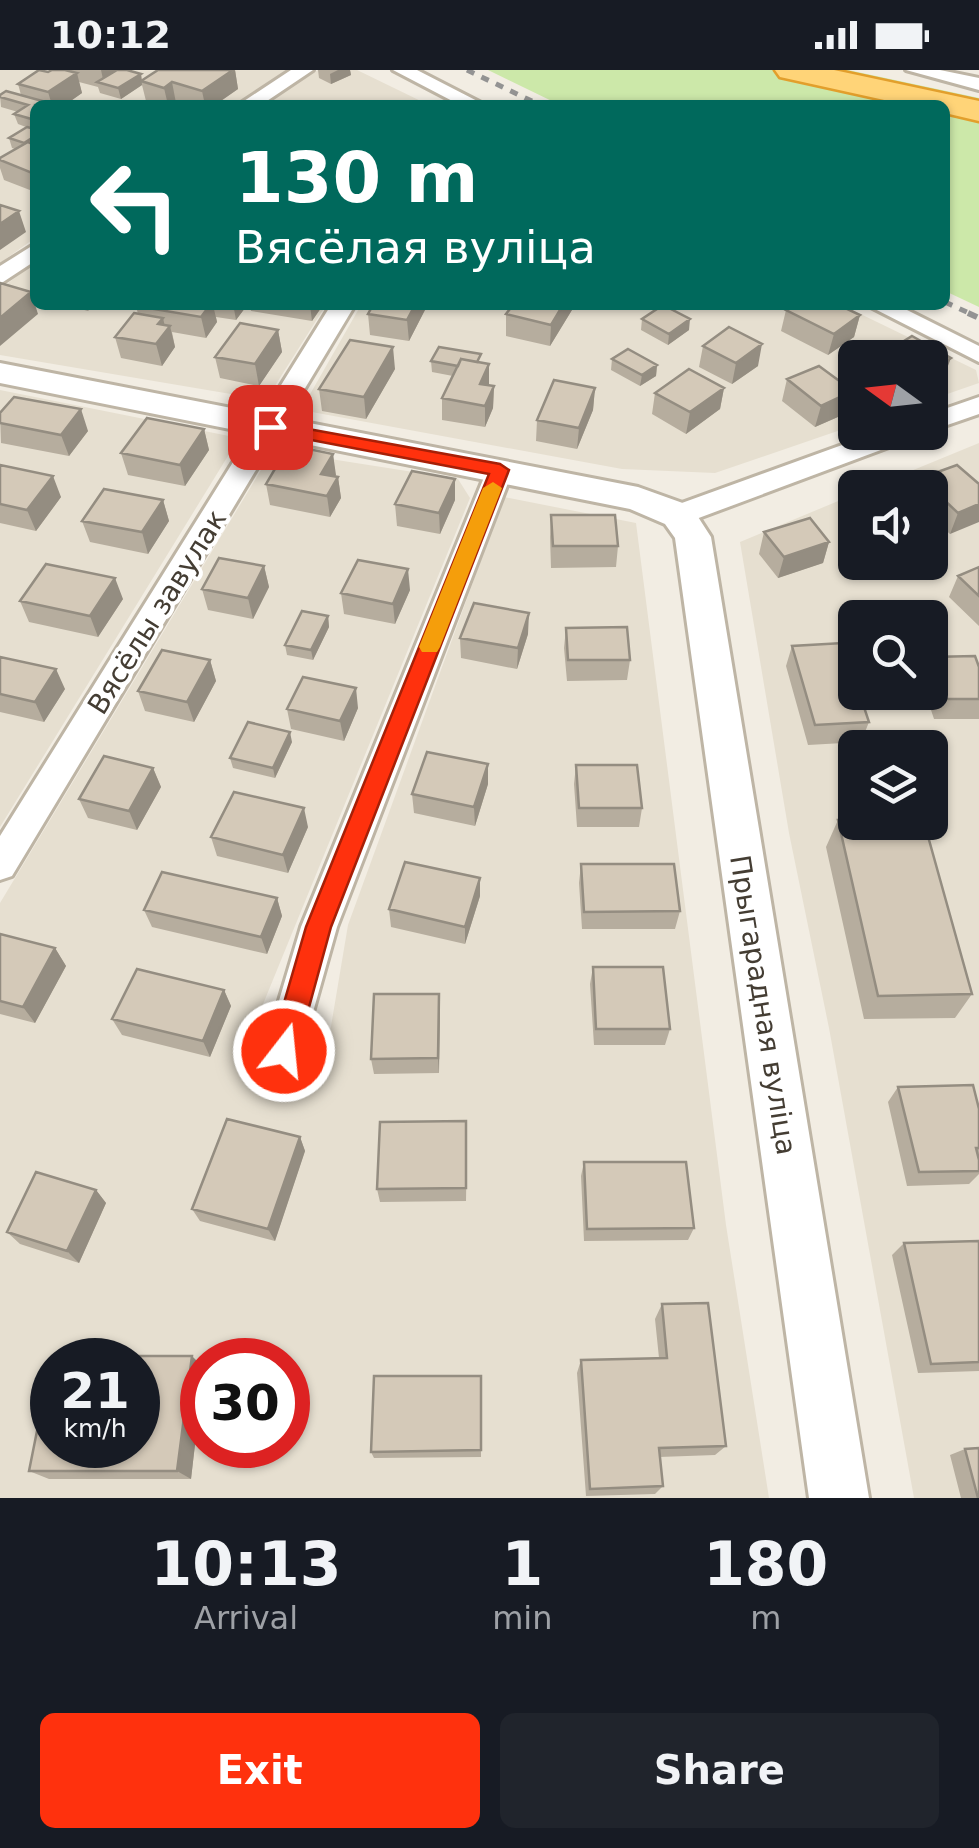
<!DOCTYPE html>
<html lang="en">
<head>
<meta charset="utf-8">
<style>
	body { margin:0; font-family:"DejaVu Sans",sans-serif; background:#20242c; color:#f1f3f6; height:100vh; display:flex; flex-direction:column; font-size:38px; white-space:nowrap }
	* { box-sizing:border-box; margin:0 }
	p { font-size:32px; color:#9ea1a6 }
	.icon { flex:none; width:55px; height:55px; fill:none; stroke:currentColor; stroke-width:2; stroke-linecap:round; stroke-linejoin:round }
	.map { position:relative; height:1428px; overflow:hidden }
	.panel { display:flex; flex-direction:column; background:#171b24; flex:1 }
	.panel>* { flex:none }
	.hud { position:absolute; left:30px; top:30px; width:920px; height:210px; border-radius:15px; box-shadow:0 2px 8px #0004; background:#00695c; color:#fff; overflow:hidden }
	.needle { width:65px; rotate:285deg }
	.tools { position:absolute; left:838px; top:270px; display:grid; gap:20px }
	.tools a { display:grid; place-items:center; width:110px; height:110px; border-radius:15px; background:#171b24; box-shadow:0 2px 8px #0004; font-size:50px }
	.speed { position:absolute; left:30px; top:1268px; display:flex; gap:20px; font-size:50px; font-weight:700; text-align:center }
	.speed>* { display:grid; place-content:center; width:130px; height:130px; border-radius:50%; background:#171b24; box-shadow:0 2px 8px #0004; line-height:1 }
	.speed small { font-size:25px; font-weight:400 }
	.speed .limit { border:15px solid #d22; background:#fff; color:#111 }
	.pin { position:absolute; display:grid; place-items:center; width:85px; height:85px; color:#fff; margin:-42px; border-radius:20px; box-shadow:0 5px 15px #0006 }
	.me { position:absolute; width:110px; margin:-55px; rotate:16deg; stroke-linejoin:round; filter:drop-shadow(0 0 8px #0008) }
	.turn { display:flex; align-items:center; gap:35px; height:210px; padding:0 40px; font-size:45px }
	.turn .icon { width:130px; height:130px; stroke-width:2.5 }
	.turn b { display:block; font-size:70px; line-height:85px }
	.eta { display:flex; justify-content:space-evenly; align-items:center; height:170px; text-align:center }
	.eta b { font-size:60px; font-weight:600; line-height:70px }
	.button { display:flex; gap:20px; margin-top:auto; padding:20px 40px }
	.button a { flex:1; height:115px; border-radius:15px; background:#ff310d; color:#fff; font-size:40px; font-weight:600; line-height:115px; text-align:center }
	.button a+a { background:#20242c; color:#f1f3f6 }
	.status { display:flex; justify-content:space-between; align-items:center; height:70px; padding:0 50px; background:#171b24; direction:ltr }
	.status svg { height:28px; fill:currentColor }
	.map>svg:first-child { display:block }
	.residential { fill:#e6dfd0; fill-rule:evenodd }
	.green { fill:#cce8a9 }
	.lines { fill:none; stroke-linecap:round; stroke-linejoin:round }
	.minor-casing { stroke:#beb5a5; stroke-width:6 }
	.tertiary-casing { stroke:#beb5a5; stroke-width:6 }
	.trunk-casing { stroke:#e29f2c; stroke-width:5 }
	.minor { fill:#fff; fill-rule:evenodd }
	.tertiary { fill:#fff; fill-rule:evenodd }
	.trunk { fill:#ffd478; fill-rule:evenodd }
	.rail-far1 { stroke:#939393; stroke-width:5; stroke-dasharray:8 8; stroke-linecap:butt }
	.rail { stroke:#939393; stroke-width:6; stroke-dasharray:10 10; stroke-linecap:butt }
	.wall { fill:#b6ad9e }
	.shaded-wall { fill:#948d81 }
	.building { fill:#d4c9b8; stroke:#948d81; stroke-width:2.5; fill-rule:evenodd }
	.route { fill:#ff310d; stroke:#a62008; stroke-width:2.5 }
	.slow { fill:#f59e0b }
	.labels { text-anchor:middle; dominant-baseline:central; stroke-width:8; stroke-linejoin:round; paint-order:stroke }
	.street-label { font-size:28px; fill:#443d33; stroke:#fff }
</style>
</head>
<body>
<div class="status"><b>10:12</b><svg viewBox="0 0 49 12"><path d="M0 12V9h3v3zM5 12V6h3v6zM10 12V3h3v9zM15 12V0h3v12zM26 1h20v11H26zM47 4h2v5h-2z"/></svg></div>
<div class="map">
<svg width="979" height="1428" viewBox="0 0 979 1428">
	<rect width="100%" height="100%" fill="#f2ede3"/>
	<path class="residential" d="M0,0H290L233,35H35V168L0,193Z
		M318,0H357L429,35H262Z
		M35,193V235H326L266,330L0,285V219Z
		M361,235H842L976,300L979,313L930,330V288H855V355L715,403L622,399L301,340Z
		M0,320L239,368L0,757Z
		M979,373V1428H914L829,958L789,763L740,472L855,424V492H930V418L872,417ZM855,548H930V622H855ZM855,678H930V752H855Z
		M273,380L458,409L470,428L241,988L323,1004L348,855L504,427L636,453L726,1155L769,1428H0V833ZM52,1290H138V1375H52ZM202,1290H288V1375H202Z"/>
	<path class="green" d="M488,0H848L979,28V237L945,221V35H560Z"/>
	<g class="lines">
		<defs>
			<path id="minor" d="M291,0H313L261,35H238Z
				M393,0H417L485,35H460Z
				M906,0H940L979,8V20Z
				M35,174V191L0,214V196Z
				M331,235H355L12,806L0,810V766Z
				M867,235H897L979,276V292Z
				M979,327V344L930,361V344Z
				M878,362H916L913,368L688,452H668L664,445L668,438Z
				M500,391L513,400L337,857L302,981L296,994L283,999L270,994L264,981L301,857L487,400Z"/>
			<path id="tertiary" d="M0,293L638,417L691,436L711,467L869,1428H809L675,468L665,454L630,439L0,313Z"/>
			<path id="trunk" d="M775,0H834L979,31V51L945,43V35H907L780,7Z"/>
		</defs>
		<use href="#minor" class="minor-casing"/>
		<use href="#tertiary" class="tertiary-casing"/>
		<use href="#trunk" class="trunk-casing"/>
		<use href="#minor" class="minor"/>
		<use href="#tertiary" class="tertiary"/>
		<use href="#trunk" class="trunk"/>
		<path class="rail-far1" d="M467,0L540,35
			M945,232L973,245"/>
		<path class="rail" d="M968,243L979,248"/>
	</g>
	<path class="wall" d="M39,0L48,2L52,0L71,2V0H129L141,4L142,10L158,0H235L238,19L215,35H185L176,33L173,35H159L146,31L142,15L121,29L100,23L98,17L79,12L82,23L65,35H35V122L4,110L0,98V88L15,79L12,78L9,68L26,57L18,54L14,44L18,42L1,37L0,25L6,21L21,25L18,14Z
		M318,0H350L351,5L331,14L319,8Z
		M66,235H94L88,241Z
		M245,235V238L236,250L216,247L217,252L206,268L172,262L175,277L162,296L121,288L115,267L138,244L136,236Z
		M250,235H323L312,251L251,241Z
		M513,235H575L550,276L506,266V244Z
		M426,238L409,271L370,265L368,244Z
		M786,240L860,245L854,267L828,285L781,261Z
		M642,249L689,260L668,275L641,260Z
		M278,260L282,282L259,316L220,308L215,287Z
		M703,276L758,296L732,314L699,297Z
		M612,289L657,295L656,306L640,316L611,300Z
		M431,291L481,293L489,316H494L493,338L485,357L442,350V328L453,306L432,302Z
		M395,299L366,349L322,341L319,319Z
		M787,309L853,321L847,343L815,357L782,331Z
		M595,318L593,340L577,379L536,371L537,350Z
		M724,318L720,339L686,364L652,344L655,323Z
		M0,343L88,361L69,386L1,373Z
		M204,359L209,380L185,416L128,405L121,383Z
		M333,384L335,406L338,407L341,428L330,447L270,435L266,414Z
		M0,395L61,427L36,461L0,453Z
		M921,408L979,414L950,464L930,446V418H918Z
		M163,430L169,451L148,484L90,472L82,451Z
		M455,430L440,464L397,456L395,434Z
		M551,445L618,476L616,497L551,498L550,467Z
		M764,462L829,472L823,493L778,508L759,484Z
		M264,496L269,517L253,549L208,540L202,519Z
		M979,497V556L949,527L958,506Z
		M410,520L395,554L344,544L341,523Z
		M123,529L98,567L29,552L20,531Z
		M328,546L329,557L313,590L287,585L285,575Z
		M566,558L630,590L627,610L567,611L564,578Z
		M528,564L517,599L461,588L460,568Z
		M792,576L869,652L861,672L808,675L786,596Z
		M0,587L65,619L44,652L0,642Z
		M930,587L979,597V649H934L925,622H930Z
		M210,590L216,611L194,652L145,641L138,621Z
		M358,638L344,671L291,659L287,639Z
		M292,672L275,708L233,698L230,688Z
		M488,694V714L475,756L414,743L412,724Z
		M576,695L642,738L639,757H577L574,714Z
		M153,698L161,717L137,760L88,748L79,729Z
		M838,750L972,924L955,948L864,949L826,777Z
		M308,757L288,803L217,786L211,767Z
		M581,794L680,841L675,859H582L579,813Z
		M480,808V826L465,874L391,857L389,839Z
		M277,828L282,846L267,884L152,857L144,840Z
		M0,864L55,878L66,896L35,953L0,944Z
		M593,897L670,959L665,975H594L590,914Z
		M224,920L231,936L210,987L122,965L112,949Z
		M439,924V1003L374,1004L371,989Z
		M898,1017L979,1039V1104L969,1114L907,1116L888,1032Z
		M467,1065L466,1131L380,1132L377,1119Z
		M300,1067L305,1081L275,1171L200,1151L192,1139Z
		M584,1092L694,1158L688,1170L584,1171L581,1106Z
		M96,1120L106,1133L79,1193L20,1174L7,1162Z
		M979,1171V1301L918,1303L892,1185L904,1173Z
		M662,1234L726,1376L715,1385L659,1387L663,1416L655,1424L586,1426L577,1303L581,1290L659,1288L655,1249Z
		M202,1296V1314L191,1409H49L29,1401Z
		M481,1306V1387L374,1388L371,1382Z
		M965,1379L979,1428H961L950,1385Z"/>
	<path class="shaded-wall" d="M101,0H129L104,14Z
		M235,0L238,19L215,35H205L202,21Z
		M338,0H350L351,5L331,14L330,4Z
		M77,3L82,23L65,35H52L48,22Z
		M141,4L142,15L121,29L118,18Z
		M172,12L176,33L173,35H168L164,18Z
		M19,141L26,162L0,180V154Z
		M31,222L38,244L0,276V248Z
		M210,235H213L217,252L206,268L201,247Z
		M237,235H245V238L236,250L234,239Z
		M310,235H323L312,251Z
		M415,235H426V238L409,271L407,250Z
		M563,235H575L550,276L551,255Z
		M860,245L854,267L828,285L834,264Z
		M163,248L166,261L170,256L175,277L162,296L156,274L158,254Z
		M690,249L689,260L668,275L669,264Z
		M278,260L282,282L259,316L255,294Z
		M762,274L758,296L732,314L736,293Z
		M393,277L395,299L366,349L364,327Z
		M951,288L943,309L930,318V301Z
		M489,294V316L480,314Z
		M657,295L656,306L640,316L642,305Z
		M494,316L493,338L485,357V336Z
		M595,318L593,340L577,379L579,358Z
		M724,318L720,339L686,364L690,342Z
		M853,321L847,343L815,357L821,336Z
		M81,339L88,361L69,386L61,365Z
		M204,359L209,380L185,416L180,395Z
		M333,384L336,405L324,425L321,404Z
		M53,406L61,427L36,461L27,440Z
		M338,407L341,428L330,447L327,426Z
		M455,409V430L440,464L439,443Z
		M163,430L169,451L148,484L142,462Z
		M979,434V452L950,464L958,443Z
		M829,472L823,493L778,508L784,487Z
		M264,496L269,517L253,549L248,528Z
		M408,499L410,520L395,554L393,534Z
		M115,508L123,529L98,567L90,546Z
		M529,543L528,564L517,599L518,578Z
		M328,546L329,557L313,590L311,580Z
		M210,590L216,611L194,652L187,632Z
		M56,599L65,619L44,652L35,632Z
		M356,618L358,638L344,671L340,651Z
		M290,662L292,672L275,708L273,698Z
		M488,694V714L475,756L474,737Z
		M153,698L161,717L137,760L129,741Z
		M304,738L308,757L288,803L283,785Z
		M480,808V826L465,874V857Z
		M277,828L282,846L267,884L261,867Z
		M55,878L66,896L35,953L23,937Z
		M224,920L231,936L210,987L203,971Z
		M439,924L440,940L439,1003L438,988Z
		M300,1067L305,1081L275,1171L268,1159Z
		M96,1120L106,1133L79,1193L67,1181Z
		M192,1286L202,1296V1314L191,1409L177,1401Z"/>
	<path class="building" d="M39,0L48,2L52,0H65L77,3L48,22L18,14Z
		M117,0H127L141,4L118,18L97,12Z
		M158,0H233L202,21L172,12L164,18L141,11Z
		M6,21L46,32L42,35H35V50L14,44L28,35L0,27V25Z
		M27,57L35,59V66L24,73L9,68Z
		M28,72L35,75V102L32,103L0,90V88Z
		M0,135L19,141L0,154Z
		M0,213L31,222L0,248Z
		M137,235H210L201,247L136,236Z
		M213,235H237L234,239Z
		M373,235H415L407,250L368,244Z
		M513,235H563L551,255L506,244Z
		M663,235L690,249L669,264L642,249Z
		M793,235H839L860,245L834,264L786,240Z
		M134,243L163,248L158,254L170,256L156,274L115,267Z
		M240,253L278,260L255,294L215,287Z
		M729,257L762,274L736,293L703,276Z
		M912,266L951,288L930,301V288H877Z
		M350,270L393,277L364,327L319,319Z
		M439,277L481,284L477,292L461,289L458,296L431,291Z
		M628,279L657,295L642,305L612,289Z
		M461,289L489,294L480,314L494,316L485,336L442,328Z
		M819,296L853,321L821,336L787,309Z
		M689,299L724,318L690,342L655,323Z
		M554,310L595,318L579,358L537,350Z
		M14,327L81,339L61,365L0,353V343Z
		M147,348L204,359L180,395L121,383Z
		M289,375L333,384L321,404L338,407L327,426L266,414Z
		M0,395L53,406L27,440L0,434Z
		M957,395L979,414V434L958,443L921,408Z
		M412,401L455,409L439,443L395,434Z
		M104,419L163,430L142,462L82,451Z
		M551,445H615L618,476H553Z
		M810,448L829,472L784,487L764,462Z
		M219,488L264,496L248,528L202,519Z
		M358,490L408,499L393,534L341,523Z
		M46,494L115,508L90,546L20,531Z
		M979,497V526L958,506Z
		M474,533L529,543L518,578L460,568Z
		M302,541L328,546L311,580L285,575Z
		M627,557L630,590H568L566,558Z
		M843,573L855,610V622H859L869,652L815,655L792,576Z
		M162,580L210,590L187,632L138,621Z
		M975,586L979,597V629H943L930,587Z
		M0,587L56,599L35,632L0,624Z
		M303,607L356,618L340,651L287,639Z
		M248,652L290,662L273,698L230,688Z
		M427,682L488,694L474,737L412,724Z
		M104,686L153,698L129,741L79,729Z
		M576,695H637L642,738H579Z
		M234,722L304,738L283,785L211,767Z
		M838,750H855V752H924L972,924L878,926Z
		M405,792L480,808L465,857L389,839Z
		M581,794H674L680,841L584,842Z
		M162,802L277,828L261,867L144,840Z
		M0,864L55,878L23,937L0,931Z
		M593,897H663L670,959H596Z
		M137,899L224,920L203,971L112,949Z
		M374,924H439L438,988L371,989Z
		M973,1015L979,1039V1078H976L979,1090V1101L919,1102L898,1017Z
		M227,1049L300,1067L268,1159L192,1139Z
		M466,1051V1118L377,1119L380,1052Z
		M584,1092H686L694,1158L587,1159Z
		M36,1102L96,1120L67,1181L7,1162Z
		M979,1171V1292L931,1294L904,1173Z
		M708,1233L726,1376L659,1378L663,1416L590,1419L581,1290L667,1288L662,1234Z
		M52,1286H192L177,1401H29ZM52,1290H138V1375H52Z
		M374,1306H481V1380L371,1382Z
		M979,1378V1428H978L965,1379Z"/>
	<path class="route" d="M270,352L500,394L509,400L331,857L297,981L293,990L284,993L274,990L270,981L306,857L489,404L264,361V353Z"/>
	<path class="slow" d="M493,412L502,418L440,577L437,582H422L419,577L483,418Z"/>
	<g class="labels">
		<g class="street-label">
			<text transform="translate(157 542) rotate(-58)">Вясёлы завулак</text>
			<text transform="translate(763 935) rotate(81)">Прыгарадная вуліца</text>
		</g>
	</g>
</svg>
<div class="tools">
<a><svg class="needle" viewBox="-14 -14 28 28"><path d="M0-13l5 13h-10z" fill="#e53935"/><path d="M0 13l5-13h-10z" fill="#9ea1a6"/></svg></a>
<a><svg class="icon" aria-label="sound" viewBox="0 0 24 24"><path d="M4 9h4l5-4v14l-5-4H4zM17 9q2 3 0 6"/></svg></a>
<a><svg class="icon" aria-label="search" viewBox="0 0 24 24"><circle cx="10" cy="10" r="6"/><path d="M15 15l6 6"/></svg></a>
<a><svg class="icon" aria-label="layers" viewBox="0 0 24 24"><path d="M12 4l9 5-9 5-9-5zM3 14l9 5 9-5"/></svg></a>
</div>
<div class="speed"><div>21<small>km/h</small></div><div class="limit">30</div></div>
<div class="pin" style="left:270px;top:357px;background:#d93025"><svg class="icon" aria-label="arrive" viewBox="0 0 24 24"><path d="M6 21V4h12l-3 4 3 4H6"/></svg></div>
<svg class="me" style="left:284px;top:981px" viewBox="-20 -20 40 40"><circle r="17" fill="#ff310d" stroke="#fff" stroke-width="3"/><path d="M0-11L8 9 0 5-8 9z" fill="#fff"/></svg>
<div class="hud">
<div class="turn"><svg class="icon" aria-label="left" viewBox="0 0 24 24"><path d="M17 20v-9H6M10 6l-5 5 5 5"/></svg><div><b>130 m</b>Вясёлая вуліца</div></div>
</div>
</div>
<section class="panel">
<div class="eta">
<div><b>10:13</b><p>Arrival</p></div>
<div><b>1</b><p>min</p></div>
<div><b>180</b><p>m</p></div>
</div>
<div class="button"><a>Exit</a><a>Share</a></div>
</section>
</body>
</html>
